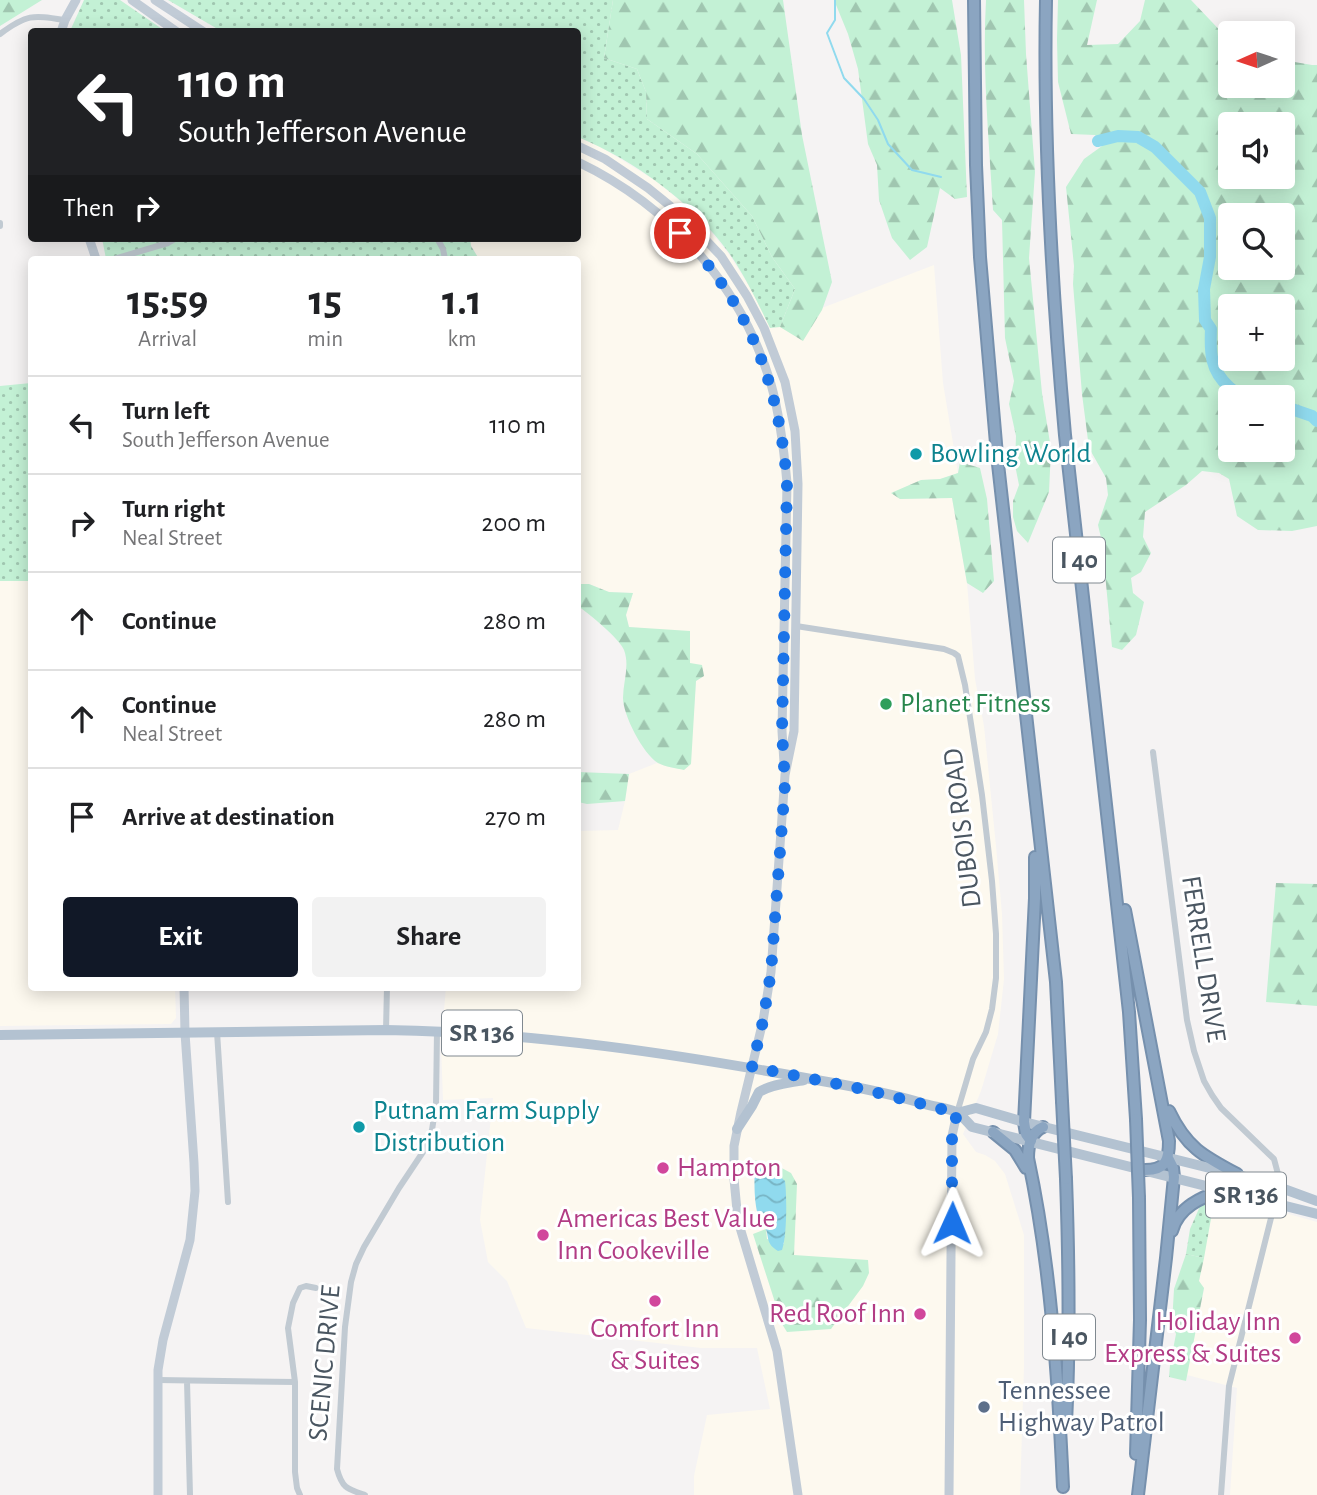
<!DOCTYPE html>
<html lang="en">
<head>
<meta charset="utf-8">
<style>
	body { margin:0; font-family:"Alegreya Sans",sans-serif; background:#f2f2f2; color:#202124; height:100vh; display:flex; flex-direction:column; font-size:26px; white-space:nowrap }
	* { box-sizing:border-box; margin:0 }
	p { font-size:23px; color:#757577 }
	.icon { flex:none; width:38px; height:38px; fill:none; stroke:currentColor; stroke-width:2; stroke-linecap:round; stroke-linejoin:round }
	.map { position:relative; flex:1; overflow:hidden }
	.sheet { position:absolute; left:28px; top:256px; width:553px; height:735px; display:flex; flex-direction:column; background:#fff; border-radius:7px; box-shadow:0 4px 18px #0003 }
	.sheet>* { flex:none }
	.top-card { position:absolute; left:28px; top:28px; width:553px; height:214px; border-radius:7px; box-shadow:0 4px 18px #0003; background:#202124; color:#fff; overflow:hidden }
	.needle { width:46px; rotate:267deg }
	.fabs { position:absolute; left:1218px; top:21px; display:grid; gap:14px }
	.fabs a { display:grid; place-items:center; width:77px; height:77px; border-radius:7px; background:#fff; box-shadow:0 4px 18px #0003; font-size:35px }
	.pin { position:absolute; display:grid; place-items:center; width:60px; height:60px; color:#fff; margin:-30px; border:4px solid #fff; border-radius:50%; box-shadow:0 2px 7px #0007 }
	.me { position:absolute; width:77px; margin:-38px; rotate:1deg; stroke-linejoin:round; filter:drop-shadow(0 0 5px #0008) }
	.turn { display:flex; align-items:center; gap:24px; height:147px; padding:0 35px; font-size:32px }
	.turn .icon { width:91px; height:91px; stroke-width:2.5 }
	.turn b { display:block; font-size:49px; line-height:60px }
	.then { display:flex; align-items:center; height:66px; padding:0 35px; background:#0003; gap:14px; font-size:26px }
	.eta { display:flex; justify-content:space-evenly; align-items:center; height:119px; text-align:center }
	.eta b { font-size:42px; font-weight:700; line-height:49px }
	.button { display:flex; gap:14px; margin-top:auto; padding:14px 35px }
	.button a { flex:1; height:80px; border-radius:7px; background:#111827; color:#fff; font-size:28px; font-weight:700; line-height:80px; text-align:center }
	.button a+a { background:#f2f2f2; color:#202124 }
	ul { padding:0; list-style:none }
	li { display:flex; align-items:center; gap:21px; height:98px; padding:0 35px; border-top:2px solid #e0e0e0 }
	li div { flex:1 }
	li b { display:block; font-size:26px }
	li em { font-style:normal }
	.map>svg:first-child { display:block }
	.commercial { fill:#fdf9ef }
	.grass { fill:url(#grass-dots) }
	.forest { fill:url(#forest-firs); fill-rule:evenodd }
	.water { fill:url(#water-waves) }
	.lines { fill:none; stroke-linecap:round; stroke-linejoin:round }
	.stream { stroke:#90daee; stroke-width:2 }
	.river { stroke:#90daee; stroke-width:12 }
	.highway-casing { stroke:#7690ad; stroke-width:14 }
	.street { stroke:#c1cad2; stroke-width:6 }
	.secondary { stroke:#c1cbd6; stroke-width:9 }
	.primary { stroke:#b3c2d1; stroke-width:10 }
	.highway { stroke:#8ba5c1; stroke-width:10 }
	.highway-bridge-casing { stroke:#7690ad; stroke-width:14; stroke-linecap:butt }
	.highway-bridge { stroke:#8ba5c1; stroke-width:10 }
	.route { stroke:#1a73e8; stroke-width:12; stroke-dasharray:0 21.6 }
	.culture-dot { fill:#0f9aa8; stroke:#fff; stroke-width:2.5 }
	.leisure-dot { fill:#2e9e5b; stroke:#fff; stroke-width:2.5 }
	.hotel-dot { fill:#d1479c; stroke:#fff; stroke-width:2.5 }
	.service-dot { fill:#5c6f8a; stroke:#fff; stroke-width:2.5 }
	.labels { text-anchor:middle; dominant-baseline:central; stroke-width:6; stroke-linejoin:round; paint-order:stroke }
	.shield { fill:#fff; stroke:#808990; stroke-width:2 }
	.shield-label { font-size:26px; font-weight:bold; fill:#4a5661 }
	.culture-label { font-size:28px; fill:#0d838f; stroke:#fff; text-anchor:start }
	.leisure-label { font-size:28px; fill:#27864d; stroke:#fff; text-anchor:start }
	.street-label { font-size:28px; fill:#4a5661; stroke:#fff }
	.hotel-label { font-size:28px; fill:#b23c85; stroke:#fff; text-anchor:start }
	.service-label { font-size:28px; fill:#4e5e75; stroke:#fff; text-anchor:start }
</style>
</head>
<body>
<div class="map">
<svg width="1317" height="1495" viewBox="0 0 1317 1495">
	<defs>
		<pattern id="grass-dots" width="8" height="8" patternUnits="userSpaceOnUse" patternTransform="scale(1.75)"><rect width="8" height="8" fill="#c3f1d5"/><path d="M2 2h.1M6 6h.1" fill="none" stroke="#a0c6b0" stroke-width="1.8" stroke-linecap="round"/></pattern>
		<pattern id="forest-firs" width="22" height="20" patternUnits="userSpaceOnUse" patternTransform="scale(1.75)"><rect width="22" height="20" fill="#c3f1d5"/><path d="M5 1l3.5 6h-7zM16 11l3.5 6h-7z" fill="#a0c6b0"/></pattern>
		<pattern id="water-waves" width="16" height="10" patternUnits="userSpaceOnUse" patternTransform="scale(1.75)"><rect width="16" height="10" fill="#90daee"/><path d="M0 5q4-4 8 0t8 0" fill="none" stroke="#78b4c4"/></pattern>
	</defs>
	<rect width="100%" height="100%" fill="#f5f3f3"/>
	<path class="commercial" d="M578,137L599,146L656,181L695,213L728,253L751,289L770,328L934,265L943,383L958,473L940,479L921,480L892,493L900,499L952,498L967,583L975,679L984,726L996,846L1002,914L1004,979L998,1034L981,1091L963,1134L976,1152L985,1155L995,1161L1005,1174L1024,1235V1367L1020,1495H694V1476L707,1415L770,1409L757,1348H701L526,1328L507,1281L488,1262L480,1220L493,1098L443,1100L441,1046L446,987H578V831L618,830L625,801L629,774L657,763L673,768L690,764L696,681L704,676L650,629L629,627L626,615L633,593L609,592L589,584H578V259H479L471,245L470,238H578Z
		M0,581H31L32,987H175L176,1018L171,1024L0,1026Z
		M1215,1196L1228,1197L1317,1222V1495H1230L1237,1388L1187,1375L1204,1289L1199,1281Z"/>
	<path class="grass" d="M84,0H120L165,31H70Z
		M168,0H613L604,58L637,69L646,92L647,119L697,154L752,216L772,257L795,289L780,327L770,328C758,303 745,276 729,253C692,202 635,161 578,137V32L221,31Z
		M102,238H470L471,246L479,259H106Z
		M31,383V581H0V386Z
		M1215,1196L1204,1258L1186,1254L1190,1229L1201,1204Z"/>
	<path class="forest" d="M0,0H42L0,26Z
		M613,0H783L802,135L832,282L822,310L803,341L780,327L795,289L772,257L752,216L697,154L647,119L646,92L637,69L604,58Z
		M834,0H952L961,55L967,197L955,199L940,188L927,247L910,260L892,238L879,200L877,165L868,144L858,69L848,34Z
		M986,0H1024L1026,54L1035,172L1029,258L1042,393L1051,449L1049,492L1028,543L1017,531L1013,517V501L1019,485L1015,465L1016,436L1009,404L1014,381L1005,338L1002,220L993,210C989,140 982,70 986,0Z
		M1058,0H1097L1087,45L1118,44L1140,21L1145,0H1191L1230,41V86H1283V60L1312,65H1317V526L1292,531L1258,530L1237,516L1229,479L1219,473L1202,471L1186,485L1145,512L1143,537L1151,553L1141,572L1131,578L1133,593L1144,602L1136,635L1122,650L1112,647L1102,542L1098,525L1108,495L1106,478L1089,448L1082,394L1073,284L1074,266L1066,187L1084,159L1102,146L1095,135L1071,134L1058,82L1057,40ZM1230,124H1283V177H1230ZM1230,215H1283V268H1230ZM1230,306H1283V359H1230ZM1230,397H1283V450H1230Z
		M960,462L980,468L987,499L994,581L983,593L967,583L952,498L900,499L891,493L921,480L940,479L958,473Z
		M578,584H589L609,592L633,593L626,615L629,627L690,631V663L702,665L704,676L696,681L691,764L684,770C676,768 665,767 658,763C643,754 623,715 623,698C623,682 630,666 624,650C620,639 588,613 578,606Z
		M578,772L629,774L625,801L587,804L578,802Z
		M1276,883L1317,884V1006L1266,1002Z
		M754,1160L778,1166L791,1173L797,1184L794,1255L868,1260L869,1273L863,1286L831,1329L787,1332L782,1324L753,1234L766,1229L767,1239L784,1244V1231L763,1168H755Z
		M1186,1254L1204,1258L1199,1281L1204,1288L1186,1381L1169,1377L1170,1365L1176,1334L1172,1324L1174,1289Z"/>
	<path class="water" d="M755,1168C767,1168 776,1173 785,1181C787,1196 787,1237 782,1250L778,1251C765,1243 770,1238 765,1227C763,1223 761,1223 759,1218C754,1205 754,1182 755,1168Z"/>
	<g class="lines">
		<path class="stream" d="M835,0V20L827,33L844,78L864,99L878,120L888,144L912,170L941,177"/>
		<path class="river" d="M1098,141L1118,136L1138,137L1155,147L1200,192L1210,218V257L1204,289L1205,320L1211,329C1210,352 1210,370 1229,387C1236,393 1240,396 1249,397
			M1283,406L1312,416L1317,421"/>
		<defs>
			<path id="highway" d="M974,0L976,165L980,257L997,455L1056,982L1062,1101
				M1046,0C1043,145 1052,290 1065,435L1129,1012L1136,1119
				M1125,910L1169,1141C1169,1160 1166,1170 1145,1170
				M1169,1111C1186,1147 1203,1156 1237,1174
				M1043,1127C1031,1132 1028,1145 1028,1158C1051,1266 1058,1378 1063,1487
				M993,1132L1015,1150L1026,1168
				M1031,1141L1026,1134L1024,1122L1035,898V857
				M1066,1179C1069,1261 1070,1342 1066,1424
				M1172,1231C1178,1207 1202,1197 1223,1190
				M1136,1454L1140,1320L1139,1198
				M1138,1495L1166,1258L1174,1177L1173,1168L1168,1158"/>
		</defs>
		<use href="#highway" class="highway-casing"/>
		<path class="street" d="M0,34C27,14 32,15 65,20
			M0,223V226
			M437,238L443,249L445,259
			M114,259L168,243L177,238
			M796,626L944,649L954,653L958,656L965,685L982,795L992,881L996,934V978L992,1009L986,1032L973,1059L957,1113
			M1153,752L1187,1020L1194,1051L1204,1081L1212,1095L1221,1108L1274,1159L1278,1174L1279,1186L1229,1386L1221,1495
			M386,1030L387,987
			M217,1032L228,1202
			M158,1380L295,1382
			M187,1381L190,1495
			M300,1495L297,1488L295,1472V1382L288,1328L293,1303L300,1288L306,1286L316,1288
			M365,1495C347,1489 342,1488 337,1469L345,1327L351,1282L356,1264L364,1247L399,1188L423,1152L432,1130L436,1104L437,1031"/>
		<path class="secondary" d="M132,0L177,32
			M155,0L204,32
			M61,32L65,20L76,0
			M578,146L605,159L648,188L685,218L721,256L747,296L764,328L785,382L795,431L798,484L794,731L785,775L771,972L763,1021L741,1112L734,1146V1179L738,1221L777,1351L798,1495
			M578,162C670,206 741,285 771,384C780,416 784,450 787,483L782,731L784,763
			M89,238L96,259
			M158,1495V1370L163,1340L190,1240L195,1191L194,1163L185,1033L184,987
			M949,1495L952,1136L957,1113"/>
		<path class="primary" d="M0,1035L386,1030C533,1032 678,1054 822,1081C857,1087 892,1094 925,1104C935,1107 947,1108 956,1112C962,1115 967,1122 972,1127L1317,1214
			M957,1113L976,1108L1024,1122L1262,1181L1317,1201
			M737,1129L752,1106L759,1092C772,1084 789,1083 804,1080"/>
		<use href="#highway" class="highway"/>
		<defs>
			<path id="highway-bridge" d="M1062,1101L1066,1179
				M1136,1119L1139,1198"/>
		</defs>
		<use href="#highway-bridge" class="highway-bridge-casing"/>
		<use href="#highway-bridge" class="highway-bridge"/>
	</g>
	<g class="lines">
		<path class="route" d="M680,233C750,305 779,384 787,483L782,731L785,784L771,972L763,1021L752,1067L867,1090L957,1113L952,1136V1223"/>
	</g>
	<g class="culture-dot">
		<circle cx="916" cy="454" r="7"/>
		<circle cx="359" cy="1127" r="7"/>
	</g>
	<circle class="leisure-dot" cx="886" cy="704" r="7"/>
	<g class="hotel-dot">
		<circle cx="663" cy="1168" r="7"/>
		<circle cx="543" cy="1235" r="7"/>
		<circle cx="655" cy="1301" r="7"/>
		<circle cx="920" cy="1314" r="7"/>
		<circle cx="1295" cy="1338" r="7"/>
	</g>
	<circle class="service-dot" cx="984" cy="1407" r="7"/>
	<g class="labels">
		<g class="shield">
			<rect x="1053" y="537.5" width="52" height="45" rx="5"/>
			<rect x="442" y="1010.5" width="80" height="45" rx="5"/>
			<rect x="1206" y="1172.5" width="80" height="45" rx="5"/>
			<rect x="1043" y="1314.5" width="52" height="45" rx="5"/>
		</g>
		<g class="shield-label">
			<text x="1079" y="560">I 40</text>
			<text x="482" y="1033">SR 136</text>
			<text x="1246" y="1195">SR 136</text>
			<text x="1069" y="1337">I 40</text>
		</g>
		<g class="culture-label">
			<text x="930" y="454">Bowling World</text>
			<text x="373" y="1111">Putnam Farm Supply<tspan x="373" dy="32">Distribution</tspan></text>
		</g>
		<g class="leisure-label">
			<text x="900" y="704">Planet Fitness</text>
		</g>
		<g class="street-label">
			<text transform="translate(963 828) rotate(-97)">DUBOIS ROAD</text>
			<text transform="translate(1203 959) rotate(81)">FERRELL DRIVE</text>
			<text transform="translate(325 1363) rotate(-85)">SCENIC DRIVE</text>
		</g>
		<g class="hotel-label">
			<text x="677" y="1168">Hampton</text>
			<text x="557" y="1219">Americas Best Value<tspan x="557" dy="32">Inn Cookeville</tspan></text>
			<text x="906" y="1314" text-anchor="end">Red Roof Inn</text>
			<text x="1281" y="1322" text-anchor="end">Holiday Inn<tspan x="1281" dy="32">Express &amp; Suites</tspan></text>
			<text x="655" y="1329" text-anchor="middle">Comfort Inn<tspan x="655" dy="32">&amp; Suites</tspan></text>
		</g>
		<g class="service-label">
			<text x="998" y="1391">Tennessee<tspan x="998" dy="32">Highway Patrol</tspan></text>
		</g>
	</g>
</svg>
<div class="fabs">
<a><svg class="needle" viewBox="-14 -14 28 28"><path d="M0-13l5 13h-10z" fill="#e53935"/><path d="M0 13l5-13h-10z" fill="#757577"/></svg></a>
<a><svg class="icon" aria-label="sound" viewBox="0 0 24 24"><path d="M4 9h4l5-4v14l-5-4H4zM17 9q2 3 0 6"/></svg></a>
<a><svg class="icon" aria-label="search" viewBox="0 0 24 24"><circle cx="10" cy="10" r="6"/><path d="M15 15l6 6"/></svg></a>
<a>+</a>
<a>−</a>
</div>
<div class="pin" style="left:680px;top:233px;background:#d93025"><svg class="icon" aria-label="arrive" viewBox="0 0 24 24"><path d="M6 21V4h12l-3 4 3 4H6"/></svg></div>
<svg class="me" style="left:952px;top:1223px" viewBox="-20 -20 40 40"><path d="M0-17L14 15 0 8-14 15z" fill="#1a73e8" stroke="#fff" stroke-width="4"/></svg>
<div class="top-card">
<div class="turn"><svg class="icon" aria-label="left" viewBox="0 0 24 24"><path d="M17 20v-9H6M10 6l-5 5 5 5"/></svg><div><b>110 m</b>South Jefferson Avenue</div></div>
<div class="then">Then<svg class="icon" aria-label="right" viewBox="0 0 24 24"><path d="M7 20v-9h11M14 6l5 5-5 5"/></svg></div>
</div>
<section class="sheet">
<div class="eta">
<div><b>15:59</b><p>Arrival</p></div>
<div><b>15</b><p>min</p></div>
<div><b>1.1</b><p>km</p></div>
</div>
<ul>
<li><svg class="icon" aria-label="left" viewBox="0 0 24 24"><path d="M17 20v-9H6M10 6l-5 5 5 5"/></svg><div><b>Turn left</b><p>South Jefferson Avenue</p></div><em>110 m</em></li>
<li><svg class="icon" aria-label="right" viewBox="0 0 24 24"><path d="M7 20v-9h11M14 6l5 5-5 5"/></svg><div><b>Turn right</b><p>Neal Street</p></div><em>200 m</em></li>
<li><svg class="icon" aria-label="ahead" viewBox="0 0 24 24"><path d="M12 20V5M6 11l6-6 6 6"/></svg><div><b>Continue</b></div><em>280 m</em></li>
<li><svg class="icon" aria-label="ahead" viewBox="0 0 24 24"><path d="M12 20V5M6 11l6-6 6 6"/></svg><div><b>Continue</b><p>Neal Street</p></div><em>280 m</em></li>
<li><svg class="icon" aria-label="arrive" viewBox="0 0 24 24"><path d="M6 21V4h12l-3 4 3 4H6"/></svg><div><b>Arrive at destination</b></div><em>270 m</em></li>
</ul>
<div class="button"><a>Exit</a><a>Share</a></div>
</section>
</div>
</body>
</html>
